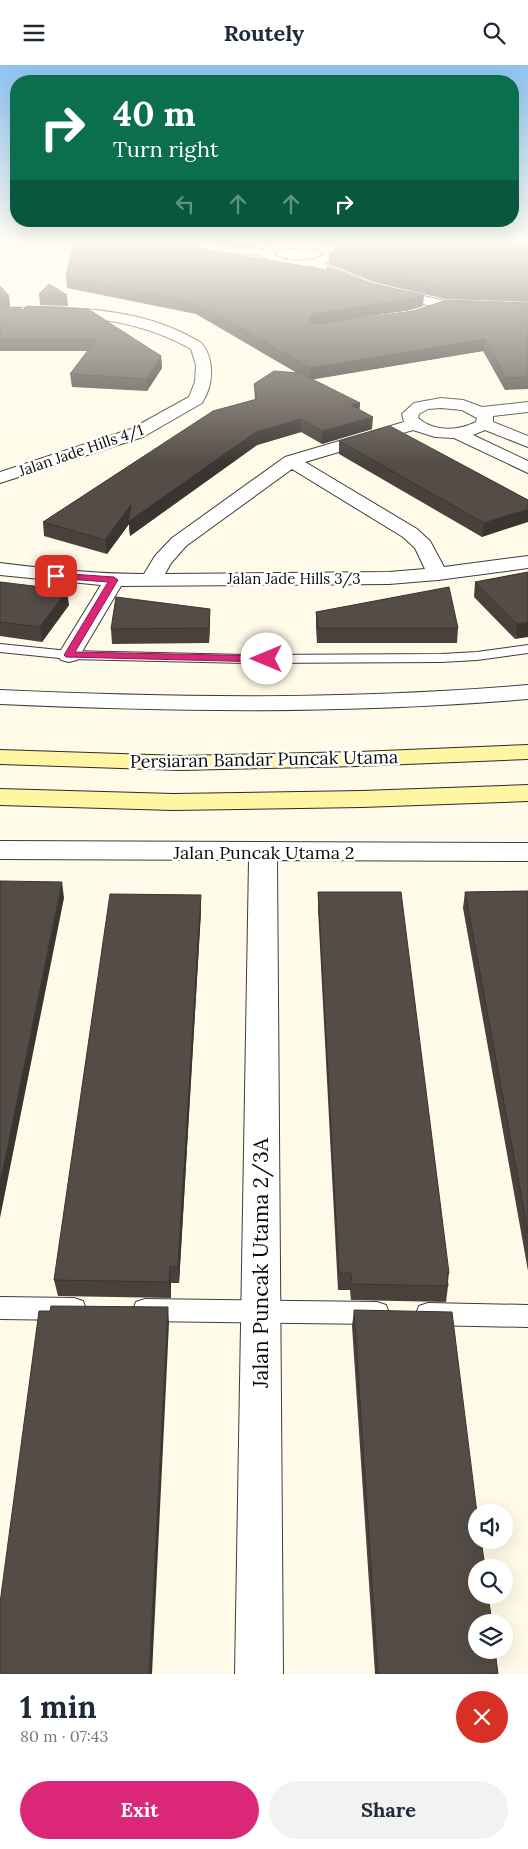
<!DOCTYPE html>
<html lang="en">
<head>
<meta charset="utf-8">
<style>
	body { margin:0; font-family:Lora,serif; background:#f2f2f3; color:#1f2937; height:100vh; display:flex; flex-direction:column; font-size:19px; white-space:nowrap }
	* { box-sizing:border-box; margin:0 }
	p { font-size:16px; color:#747a83 }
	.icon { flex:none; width:28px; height:28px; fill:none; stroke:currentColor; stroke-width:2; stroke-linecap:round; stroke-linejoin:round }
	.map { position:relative; height:1609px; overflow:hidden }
	.panel { display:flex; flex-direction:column; background:#fff; flex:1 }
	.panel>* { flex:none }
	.top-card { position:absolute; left:10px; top:10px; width:509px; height:152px; border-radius:20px; box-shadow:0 5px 20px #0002; background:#0b6e4f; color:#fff; overflow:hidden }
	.controls { position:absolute; left:468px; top:1439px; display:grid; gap:10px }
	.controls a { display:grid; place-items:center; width:45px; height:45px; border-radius:50%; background:#fff; box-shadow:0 5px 20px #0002; font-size:25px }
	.pin { position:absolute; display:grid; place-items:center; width:42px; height:42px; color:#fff; margin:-21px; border-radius:10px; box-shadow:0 2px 8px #0006 }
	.me { position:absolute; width:55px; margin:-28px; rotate:270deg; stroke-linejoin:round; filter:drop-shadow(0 0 4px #0008) }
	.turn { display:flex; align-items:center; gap:18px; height:105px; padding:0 20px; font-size:22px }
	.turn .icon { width:65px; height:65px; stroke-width:2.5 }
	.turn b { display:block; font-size:35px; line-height:42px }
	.lanes { display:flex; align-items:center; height:48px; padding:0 20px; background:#0003; justify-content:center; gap:25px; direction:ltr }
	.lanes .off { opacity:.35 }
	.round { display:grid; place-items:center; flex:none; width:52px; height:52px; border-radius:26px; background:#f2f2f3 }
	.headline { display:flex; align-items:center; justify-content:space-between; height:85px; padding:0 20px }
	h1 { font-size:30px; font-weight:700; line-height:38px }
	.cta { display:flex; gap:10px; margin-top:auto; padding:10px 20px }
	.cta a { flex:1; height:58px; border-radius:30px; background:#db2777; color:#fff; font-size:20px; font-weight:700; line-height:58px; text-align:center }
	.cta a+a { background:#f2f2f3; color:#1f2937 }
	header { display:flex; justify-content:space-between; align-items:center; height:65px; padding:0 20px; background:#fff; font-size:22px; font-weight:700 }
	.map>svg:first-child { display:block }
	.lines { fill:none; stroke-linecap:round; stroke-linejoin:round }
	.lane-casing { stroke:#3d3d3d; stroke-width:2 }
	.street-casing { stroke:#3d3d3d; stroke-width:2 }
	.secondary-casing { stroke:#2c2c2c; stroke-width:2 }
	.path { stroke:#2c2c2c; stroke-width:1; stroke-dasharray:2.5 1; stroke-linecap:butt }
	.lane { fill:#fff; fill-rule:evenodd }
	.street { fill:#fff; fill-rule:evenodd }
	.secondary { fill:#fff6a3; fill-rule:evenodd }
	.wall { fill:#48413c }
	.shaded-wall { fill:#3b3531 }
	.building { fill:#544c46; stroke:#3b3531 }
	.route { fill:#db2777; stroke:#8e194d }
	.labels { text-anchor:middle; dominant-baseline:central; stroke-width:5; stroke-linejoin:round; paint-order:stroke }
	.far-street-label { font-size:15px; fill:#0a0a0a; stroke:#fff }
	.street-label { font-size:18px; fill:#0a0a0a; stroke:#fff }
	.near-street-label { font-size:21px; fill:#0a0a0a; stroke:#fff }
</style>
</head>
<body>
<header><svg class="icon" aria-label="menu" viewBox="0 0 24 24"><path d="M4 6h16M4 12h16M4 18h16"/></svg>Routely<svg class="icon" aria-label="search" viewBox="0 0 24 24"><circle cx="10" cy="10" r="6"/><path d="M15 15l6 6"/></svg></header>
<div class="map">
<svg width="528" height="1609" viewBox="0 0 528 1609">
	<rect width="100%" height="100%" fill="#fffbe8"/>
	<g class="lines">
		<defs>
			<path id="lane" d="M0,579L69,586L247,590L441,589L477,587L528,580V588L477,595L441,597L247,598L69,594L0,587Z
				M0,1232L74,1233L83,1236L86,1244L83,1252L74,1255L0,1254Z
				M145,1234L377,1237L386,1240L389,1248L386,1256L377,1259L145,1256L136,1253L133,1245L136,1237Z
				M428,1238L528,1240V1262L428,1260L419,1257L416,1249L419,1241Z"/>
			<path id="street" d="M180,174H196L215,180L265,184L274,178L290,175L314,176L335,183L337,186L336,193L325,198L330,202L372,219L445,236L528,239V247L445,244L363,225L322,208L313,201C301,203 287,203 275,199C270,197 266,193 262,191C241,185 196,192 180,174ZM290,183L313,184L326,189C312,197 287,199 274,189L282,184Z
				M41,242C90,243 143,247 187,270C192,273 200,276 203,280C209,288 212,300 211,310C211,319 207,330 202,338L143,372L0,418V407L131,364L189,332L195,317L196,300L191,284C132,251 66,248 0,252V244Z
				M441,333L463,335L482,342L528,337V347L493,351V357L528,371V382L485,365L473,370L528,396V408L454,373L435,372L413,365L305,397L417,464L430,476L444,502L528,491V503L438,515L389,519L121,521L80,590L77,595L69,597L61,595L58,590L101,520L0,510V498C48,504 96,509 144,509L155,491L172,473L285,392L404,357L402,349L414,338ZM441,343L462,345L477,353L476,357C458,366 434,367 418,353L419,349L428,344ZM292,404L403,472L415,483L425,504L389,507L165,509L171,498L186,481Z
				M528,620V634C352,649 176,647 0,639V625C176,633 352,635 528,620Z
				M0,776L528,778V796L277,795L283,1609H235L249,795L0,794Z"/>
			<path id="secondary" d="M528,680V694L358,701L181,705L0,699V685L181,691L358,687Z
				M528,720V736L362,742L173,745L0,740V724L173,729L362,726Z"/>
		</defs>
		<use href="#lane" class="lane-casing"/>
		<use href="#street" class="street-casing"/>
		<use href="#secondary" class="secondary-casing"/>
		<path class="path" d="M60,174L61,176"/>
		<use href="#lane" class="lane"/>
		<use href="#street" class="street"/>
		<use href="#secondary" class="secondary"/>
	</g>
	<path class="wall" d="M318,174H392L378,177L332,180L318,175Z
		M528,174V237L445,234L373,217L331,200L329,198V188L379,179Z
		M327,202L423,241L410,245L318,259L528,238V324L505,325L483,286L312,314L360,338L359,345L372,364L322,379L301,367L257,380L130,471L129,459L107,489L44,471L43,457L255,335L254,319L297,308L196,249L67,223L66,212L327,205Z
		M0,221L9,231L10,242H1L23,245L161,291L162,303L147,326L72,322L70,309L87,286H0Z
		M39,229L67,230L68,241L40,240Z
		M339,376L528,435L482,472L339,389Z
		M528,507L515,574L474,532L475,517Z
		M0,517L69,540L42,577L0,571Z
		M210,544V558L209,578L112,579L111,564Z
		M316,547L458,563L457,578H317L316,562Z
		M528,826V1206L463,843L465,827Z
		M318,827L449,1208L448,1216V1221L446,1237L351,1235L350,1225H338L318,844Z
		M201,846L179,1218H171V1233L58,1231L54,1215Z
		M354,1245L498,1609H375L352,1261Z"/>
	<path class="shaded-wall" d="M332,174H392L378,177L332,180Z
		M424,230L423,241L410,245L312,260L309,255L312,249Z
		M0,231H9L10,242L0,243Z
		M485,274L483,286L310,315V303Z
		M161,291L162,303L147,326V314Z
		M360,338L359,350L351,340Z
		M373,352L372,364L322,379V366Z
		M301,354V367L257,380L130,471L129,459L107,489L105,475L131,440L256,367Z
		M528,444V457L482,472L484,458Z
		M67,525L69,540L42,577L40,562Z
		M210,544V558L209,578V563Z
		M528,557V572L515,574L517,559Z
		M62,817L64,833L0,1153V1118Z
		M201,830V846L179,1218L178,1202Z
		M170,1202L171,1218V1233L169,1217Z
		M168,1242L169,1258L152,1609H149Z"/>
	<path class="building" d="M74,174H143L328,205L327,202L369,218L424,230L410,234L312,249L309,255L312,258L318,259L413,246L447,235L528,238V312L506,313L485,274L310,303L196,238L66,212Z
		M397,174H528V226L446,223L373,206L331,190L329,188L337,184L340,180L379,179Z
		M49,219L67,230L39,229Z
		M0,221L9,231H0Z
		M27,241L88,244L161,291L147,314L70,309L96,275L0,274V243L19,242L23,245Z
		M274,306L300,308L360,338L351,340L373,352L322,366L301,354L256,367L128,457L131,440L105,475L43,457L213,346L257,334L254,319Z
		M390,361L528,435V444L484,458L339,376Z
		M528,507V557L517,559L475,517Z
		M0,517L67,525L40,562L0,557Z
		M449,522L458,563H318L316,547Z
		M116,532L210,544L209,563L111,564Z
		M0,816L62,817L0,1118Z
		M528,826V1168L465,827Z
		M318,827H401L449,1208H447L448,1221L352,1219L351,1208H339Z
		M110,829L201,830L178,1202H170L169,1217L54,1215Z
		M51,1241L168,1242L149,1609H0V1538L39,1246H50Z
		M354,1245L452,1247L477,1448H476V1475H481L485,1502H476V1530H488L492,1558H476V1585H495L498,1609H378Z"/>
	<linearGradient id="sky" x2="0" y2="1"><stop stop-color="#8ec3f0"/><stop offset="0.44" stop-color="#fffdf5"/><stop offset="1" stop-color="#fffdf5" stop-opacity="0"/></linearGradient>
	<rect width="528" height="399" fill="url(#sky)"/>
	<path class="route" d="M56,508L114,512L118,515L75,587L267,591L271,594L267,597L66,592L64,590L108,517L53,513V509Z"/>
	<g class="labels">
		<g class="far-street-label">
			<text transform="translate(81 385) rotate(-19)">Jalan Jade Hills 4/1</text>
			<text x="294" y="513">Jalan Jade Hills 3/3</text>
		</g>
		<g class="street-label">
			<text transform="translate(264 694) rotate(-1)">Persiaran Bandar Puncak Utama</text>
			<text x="264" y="787">Jalan Puncak Utama 2</text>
		</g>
		<g class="near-street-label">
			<text transform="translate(260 1198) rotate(-90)">Jalan Puncak Utama 2/3A</text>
		</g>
	</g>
</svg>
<div class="controls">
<a><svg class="icon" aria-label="sound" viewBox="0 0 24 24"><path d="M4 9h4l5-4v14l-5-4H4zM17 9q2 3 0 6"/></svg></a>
<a><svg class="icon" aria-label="search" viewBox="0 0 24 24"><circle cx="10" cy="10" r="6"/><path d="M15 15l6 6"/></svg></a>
<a><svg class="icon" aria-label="layers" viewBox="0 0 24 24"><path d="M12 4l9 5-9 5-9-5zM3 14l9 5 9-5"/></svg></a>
</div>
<div class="pin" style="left:56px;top:511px;background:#d93025"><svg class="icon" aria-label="arrive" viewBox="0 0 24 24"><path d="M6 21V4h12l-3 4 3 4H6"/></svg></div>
<svg class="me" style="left:267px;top:594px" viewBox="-20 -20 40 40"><circle r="19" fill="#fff"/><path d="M0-13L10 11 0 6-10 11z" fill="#db2777"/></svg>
<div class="top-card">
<div class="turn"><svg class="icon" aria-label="right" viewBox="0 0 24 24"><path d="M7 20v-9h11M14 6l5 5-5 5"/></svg><div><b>40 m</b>Turn right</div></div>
<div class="lanes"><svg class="icon off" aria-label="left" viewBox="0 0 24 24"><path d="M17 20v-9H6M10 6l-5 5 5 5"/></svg><svg class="icon off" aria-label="ahead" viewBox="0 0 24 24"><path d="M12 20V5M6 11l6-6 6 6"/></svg><svg class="icon off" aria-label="ahead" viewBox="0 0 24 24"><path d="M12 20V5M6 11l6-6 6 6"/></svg><svg class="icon" aria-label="right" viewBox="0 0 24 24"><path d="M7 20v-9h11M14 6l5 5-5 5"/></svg></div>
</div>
</div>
<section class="panel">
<div class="headline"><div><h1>1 min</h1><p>80 m · 07:43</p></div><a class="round" style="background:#d93025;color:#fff"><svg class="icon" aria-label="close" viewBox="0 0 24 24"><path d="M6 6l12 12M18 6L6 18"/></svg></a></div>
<div class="cta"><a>Exit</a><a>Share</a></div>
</section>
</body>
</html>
